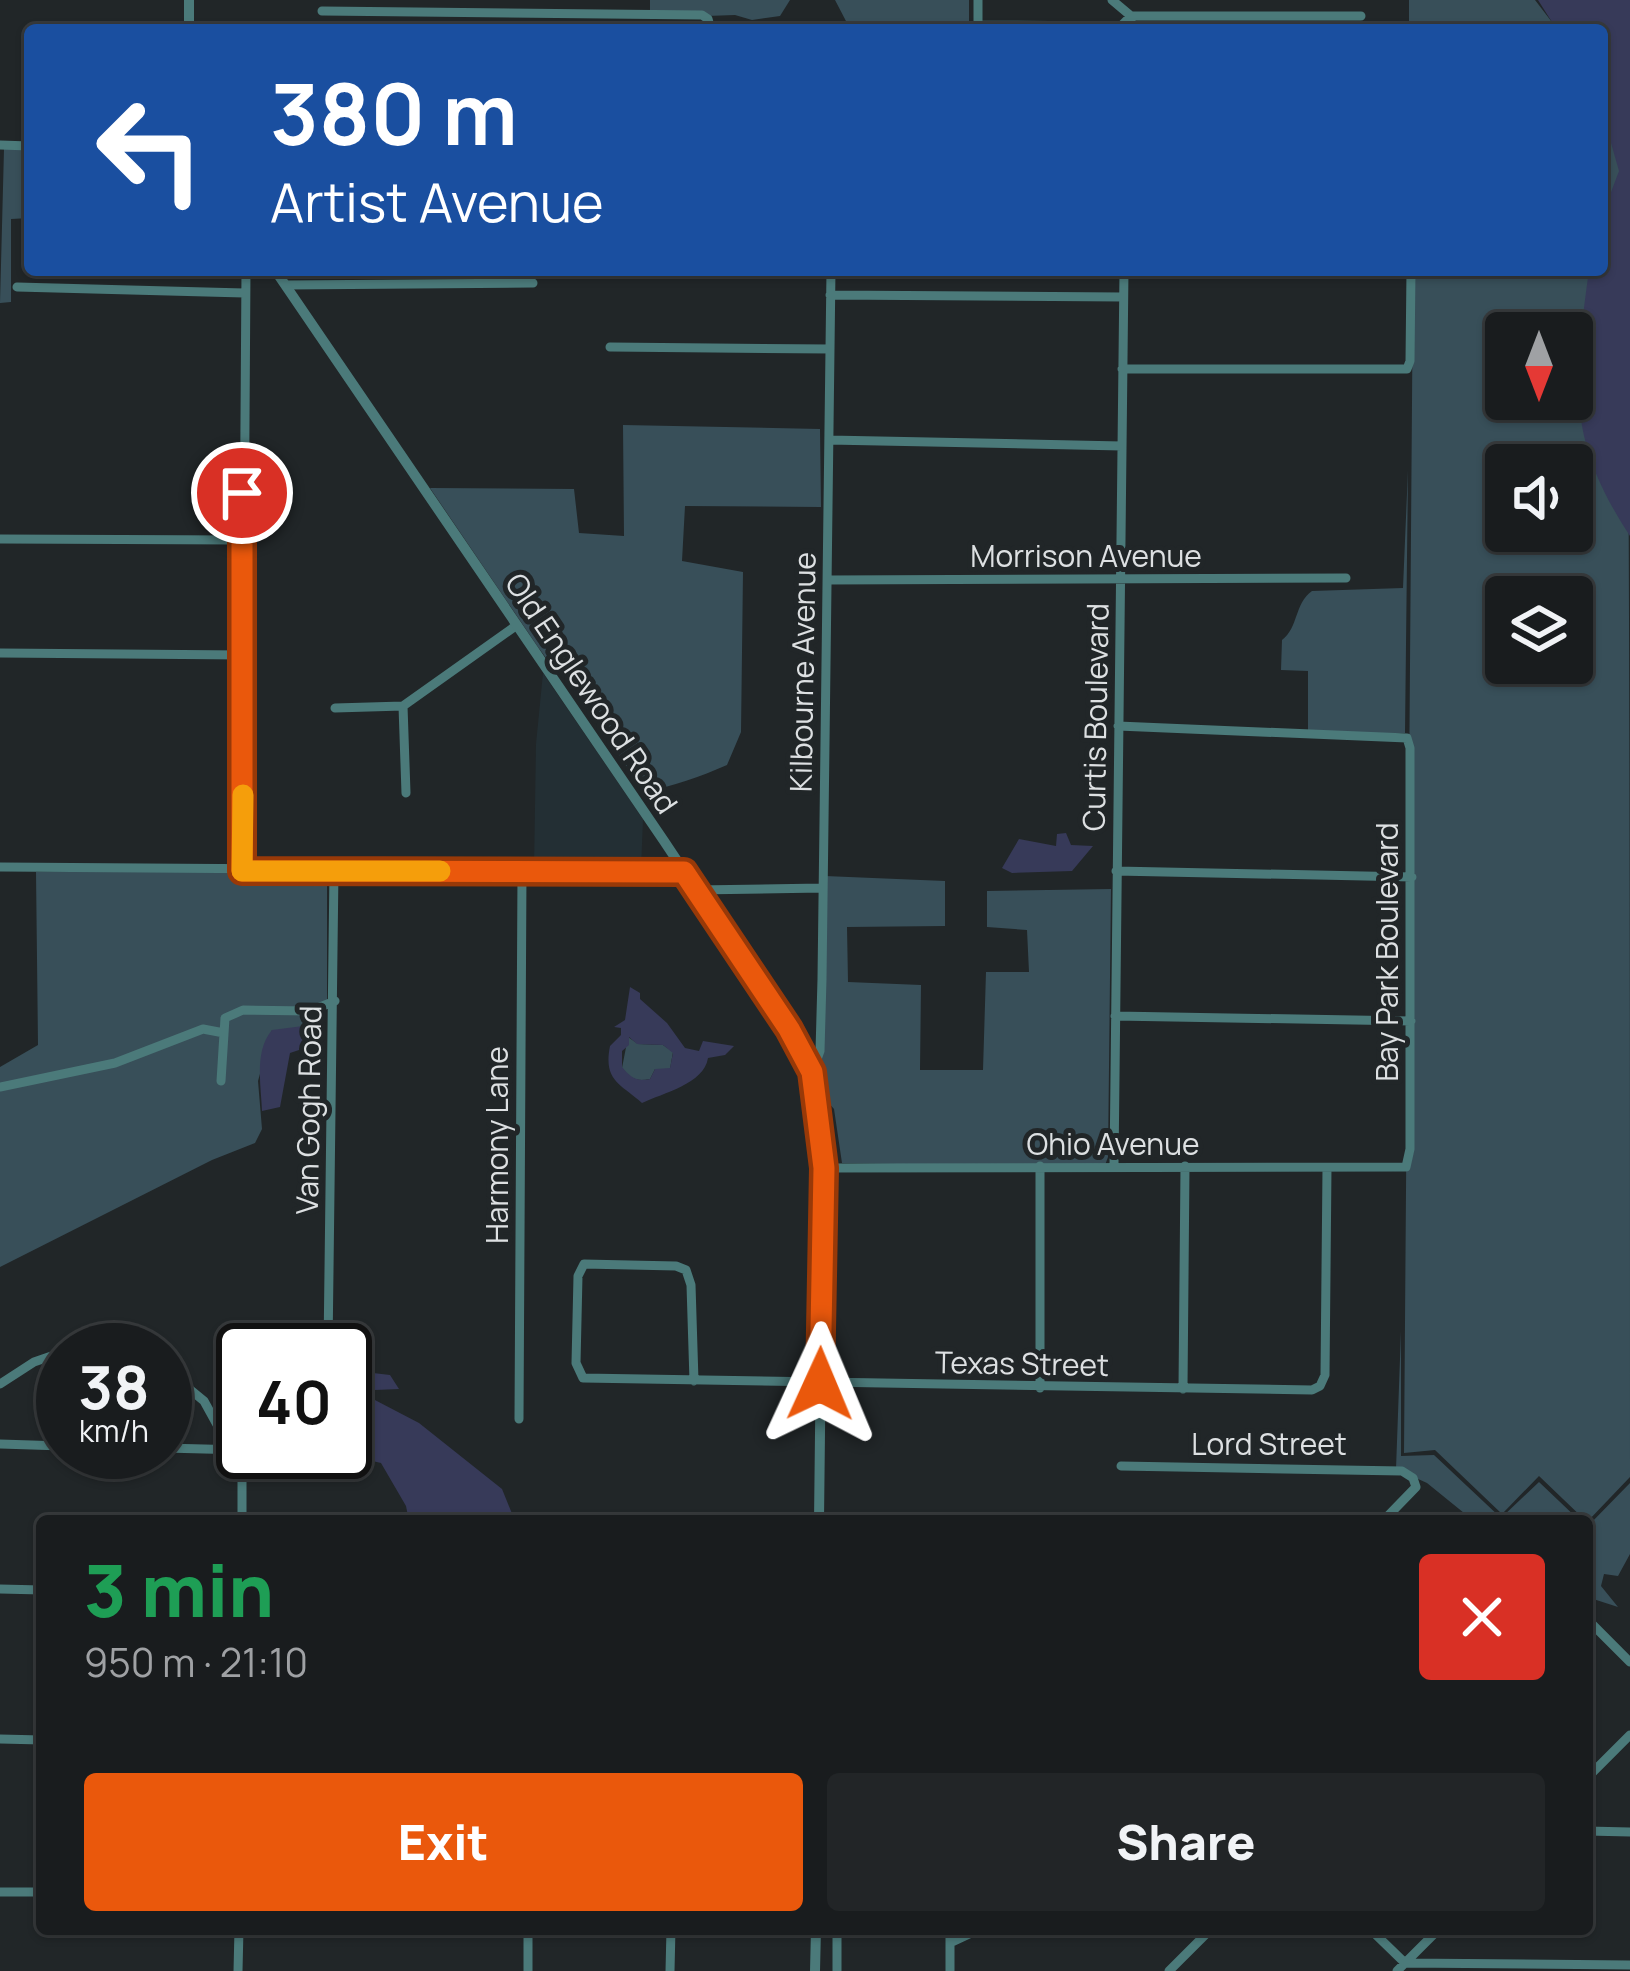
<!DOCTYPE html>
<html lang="en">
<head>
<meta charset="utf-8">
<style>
	body { margin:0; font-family:Manrope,sans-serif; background:#222527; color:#f1f3f6; height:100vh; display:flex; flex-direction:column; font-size:45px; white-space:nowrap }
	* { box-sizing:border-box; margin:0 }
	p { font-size:39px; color:#9fa1a4 }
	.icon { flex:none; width:66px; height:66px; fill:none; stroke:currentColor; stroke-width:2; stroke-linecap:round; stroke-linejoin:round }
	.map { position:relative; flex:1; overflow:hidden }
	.sheet { position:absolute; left:36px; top:1515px; width:1557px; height:420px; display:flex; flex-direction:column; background:#191c1e; border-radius:12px; box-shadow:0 3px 9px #0004,0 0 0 3px #373a3c }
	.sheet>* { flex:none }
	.hud { position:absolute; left:24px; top:24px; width:1584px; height:252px; border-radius:12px; box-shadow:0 3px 9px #0004,0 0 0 3px #373a3c; background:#1a4fa0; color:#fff; overflow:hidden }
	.needle { width:78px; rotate:180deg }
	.tools { position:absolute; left:1485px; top:312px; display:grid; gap:24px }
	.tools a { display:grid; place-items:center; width:108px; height:108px; border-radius:12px; background:#191c1e; box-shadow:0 3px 9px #0004,0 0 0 3px #373a3c; font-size:60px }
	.speed { position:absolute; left:36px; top:1323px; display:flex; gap:24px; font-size:60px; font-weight:700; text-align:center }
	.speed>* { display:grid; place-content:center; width:156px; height:156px; border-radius:50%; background:#191c1e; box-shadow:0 3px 9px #0004,0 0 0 3px #373a3c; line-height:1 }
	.speed small { font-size:30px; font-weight:400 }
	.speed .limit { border:6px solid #111; border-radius:18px; background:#fff; color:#111 }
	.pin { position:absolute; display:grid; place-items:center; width:102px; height:102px; color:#fff; margin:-51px; border:6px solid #fff; border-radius:50%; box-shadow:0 3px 12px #0007 }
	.me { position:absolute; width:132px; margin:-66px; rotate:1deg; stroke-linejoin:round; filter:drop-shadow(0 0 9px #0008) }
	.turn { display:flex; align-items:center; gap:42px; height:252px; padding:0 48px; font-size:54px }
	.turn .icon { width:156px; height:156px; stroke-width:2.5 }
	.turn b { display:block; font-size:84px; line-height:102px }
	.round { display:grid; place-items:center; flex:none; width:126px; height:126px; border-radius:12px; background:#222527 }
	.summary { display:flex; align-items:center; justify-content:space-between; height:204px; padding:0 48px }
	h1 { font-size:72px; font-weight:800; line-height:90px; color:#1e9e55 }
	.primary-button { display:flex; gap:24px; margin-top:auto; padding:24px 48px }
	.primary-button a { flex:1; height:138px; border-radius:12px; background:#ea580c; color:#fff; font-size:48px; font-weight:800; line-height:138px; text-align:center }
	.primary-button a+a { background:#222527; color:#f1f3f6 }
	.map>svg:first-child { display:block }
	.built { fill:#232f34 }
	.green { fill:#384f59; fill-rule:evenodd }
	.water { fill:#373a59; fill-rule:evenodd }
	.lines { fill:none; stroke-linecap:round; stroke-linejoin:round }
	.minor { stroke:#4b7a7a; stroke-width:9 }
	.tertiary { stroke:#4b7a7a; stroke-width:10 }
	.route-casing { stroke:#983908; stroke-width:30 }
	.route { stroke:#ea580c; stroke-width:21 }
	.slow { stroke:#f59e0b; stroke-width:21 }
	.labels { text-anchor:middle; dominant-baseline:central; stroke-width:10; stroke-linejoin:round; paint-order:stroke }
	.street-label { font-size:30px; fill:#dde0e2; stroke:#212628 }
</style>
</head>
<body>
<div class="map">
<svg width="1630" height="1971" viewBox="0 0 1630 1971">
	<rect width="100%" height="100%" fill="#212628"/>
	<path class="built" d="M543,673L643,819L641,870L534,869L536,744Z"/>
	<path class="green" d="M650,0H790L780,16L752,20L735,15L650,18Z
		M835,0H969V23L949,27L847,23Z
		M1409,0H1535L1558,30H1409Z
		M1602,89C1630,137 1626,320 1628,385C1630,749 1630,1113 1630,1477L1587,1522L1539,1476L1502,1514L1435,1450L1404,1453L1413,270H1602ZM1506,333H1572V399H1506ZM1506,465H1572V531H1506ZM1506,597H1572V663H1506Z
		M4,149H30V218L11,219V302L0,303Z
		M623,425L820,429L821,507L685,506L682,561L743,572L741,732L727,765C700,777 673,786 644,792L556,664L549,662L538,647L430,488L574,489L579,533L624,536Z
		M1408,470L1405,733H1308V671L1281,670L1282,640C1299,627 1294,604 1312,591L1403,588Z
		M327,866V1001L300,1030H272L258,1081L262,1129L255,1143L212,1160L0,1267V1067L38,1045L36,872Z
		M825,876L945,881V926L847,927L848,982L921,985L920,1070H983L986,972H1029L1027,930L987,927V891L1111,889L1108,1157L1104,1168L842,1163L834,1109L821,1094L817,1071Z
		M628,1037L638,1044L663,1045L673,1052L670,1069H655L650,1079C636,1082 630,1078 622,1068Z
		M1401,1331V1456L1434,1455L1501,1518L1539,1482L1580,1521H1464V1513L1427,1483L1396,1469Z
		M1630,1483V1554L1618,1576L1604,1574L1601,1586L1618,1607L1587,1597V1527Z"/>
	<path class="water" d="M1538,0H1630V536C1565,437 1574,381 1589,270H1602V216L1619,171L1605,122L1602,30H1557Z
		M1066,833L1071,845L1093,846L1072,871L1012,873L1002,868L1019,839L1056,846L1057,834Z
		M630,987L640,993V999L667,1023L685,1048L699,1051L703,1041L734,1046L725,1055L708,1058C704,1084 663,1093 642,1103C621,1084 603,1081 610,1046L621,1035V1028L614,1027L625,1020ZM629,1037L637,1044L663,1045L673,1053L670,1068L655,1069L650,1079C637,1082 630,1077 622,1067V1051L629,1045Z
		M303,1026L307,1036L299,1050L290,1053L280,1107L262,1111C261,1085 254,1051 272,1030Z
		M373,1373L390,1375L399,1389L375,1390L373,1399L419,1423L502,1489L515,1521H409L406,1506L381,1463L364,1459L345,1445V1402L355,1399L354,1387Z"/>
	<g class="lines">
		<path class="minor" d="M978,0V30
			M1112,0L1131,16V30
			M322,11L702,15L708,19L711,30
			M978,25L1121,26L1131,16H1361
			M0,145L30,146
			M286,285L533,283
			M17,287L244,293
			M830,295L1123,297
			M610,347L830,349
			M1122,369H1407L1410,361L1411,270
			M829,440L1122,446
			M0,539L241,540
			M827,580L1346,578
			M0,653L243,655
			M335,708L403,706
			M406,793L403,706L517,625
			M0,867L684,872
			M242,871L246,270
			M1116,871L1412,877
			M696,890L822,888
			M1115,1016L1411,1021
			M812,1073L820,1051L822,979L831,270
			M221,1081L225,1018L243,1010L310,1011L335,1001
			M0,1087L115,1063L203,1029L224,1033
			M1114,1166L1124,270
			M823,1168L1406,1167L1410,1149V748L1407,738L1118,726
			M72,1350H113
			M328,1350L334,870
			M165,1369L204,1401L231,1450
			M694,1381L691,1285L686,1270L676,1266L584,1264L578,1276L576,1363L583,1378L1312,1390L1320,1386L1325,1375L1327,1168
			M0,1384L34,1362L63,1352
			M1040,1388V1166
			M1183,1389L1185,1166
			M519,1419L522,872
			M0,1444L63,1446
			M165,1448L243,1450
			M1121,1466L1402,1471L1413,1478L1416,1487L1383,1521
			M242,1521V1450
			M0,1589L42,1590
			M1587,1619L1630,1662
			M0,1739L42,1740
			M1587,1778L1630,1735
			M1587,1831L1630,1832
			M0,1892H42
			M1370,1929L1405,1963L1630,1965
			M950,1943L980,1929
			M238,1971L239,1929
			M528,1971V1929
			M670,1971L671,1929
			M837,1971V1929
			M950,1971V1929
			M1169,1971L1211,1929
			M1397,1971L1439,1929"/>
		<path class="tertiary" d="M189,30V0
			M275,270L664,841L789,1029L812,1073L823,1168L819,1521
			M815,1971L816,1929"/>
	</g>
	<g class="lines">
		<defs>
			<path id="route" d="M242,493V871L684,872L789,1029L812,1072L824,1168L820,1384"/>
		</defs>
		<use href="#route" class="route-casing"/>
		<use href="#route" class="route"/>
		<path class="slow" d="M243,795L242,871H440"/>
	</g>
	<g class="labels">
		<g class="street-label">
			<text x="1086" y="555">Morrison Avenue</text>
			<text transform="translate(802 672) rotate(-89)">Kilbourne Avenue</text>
			<text transform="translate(592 693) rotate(56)">Old Englewood Road</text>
			<text transform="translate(1095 717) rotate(-89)">Curtis Boulevard</text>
			<text transform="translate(1386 952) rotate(-90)">Bay Park Boulevard</text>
			<text transform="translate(308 1110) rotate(-89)">Van Gogh Road</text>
			<text x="1113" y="1143">Ohio Avenue</text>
			<text transform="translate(496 1145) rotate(-90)">Harmony Lane</text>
			<text transform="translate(1022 1363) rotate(1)">Texas Street</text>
			<text x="1269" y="1443">Lord Street</text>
		</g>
	</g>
</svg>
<div class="tools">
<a><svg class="needle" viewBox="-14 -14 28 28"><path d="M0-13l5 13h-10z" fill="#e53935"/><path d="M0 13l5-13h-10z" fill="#9fa1a4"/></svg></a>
<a><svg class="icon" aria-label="sound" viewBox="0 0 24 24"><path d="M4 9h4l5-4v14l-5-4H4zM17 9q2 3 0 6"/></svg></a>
<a><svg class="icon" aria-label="layers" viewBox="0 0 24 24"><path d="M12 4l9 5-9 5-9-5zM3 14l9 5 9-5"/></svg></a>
</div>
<div class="speed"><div>38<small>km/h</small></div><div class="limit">40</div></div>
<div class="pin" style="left:242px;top:493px;background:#d93025"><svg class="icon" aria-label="arrive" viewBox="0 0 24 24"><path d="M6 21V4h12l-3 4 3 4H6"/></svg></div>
<svg class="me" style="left:820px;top:1384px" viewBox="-20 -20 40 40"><path d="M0-17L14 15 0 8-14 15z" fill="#ea580c" stroke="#fff" stroke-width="4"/></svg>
<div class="hud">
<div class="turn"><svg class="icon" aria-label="left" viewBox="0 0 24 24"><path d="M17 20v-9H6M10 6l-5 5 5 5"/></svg><div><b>380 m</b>Artist Avenue</div></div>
</div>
<section class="sheet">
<div class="summary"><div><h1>3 min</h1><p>950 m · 21:10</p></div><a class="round" style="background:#d93025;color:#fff"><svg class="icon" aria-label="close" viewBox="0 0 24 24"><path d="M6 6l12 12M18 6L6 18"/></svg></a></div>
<div class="primary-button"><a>Exit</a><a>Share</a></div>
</section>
</div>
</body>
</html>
